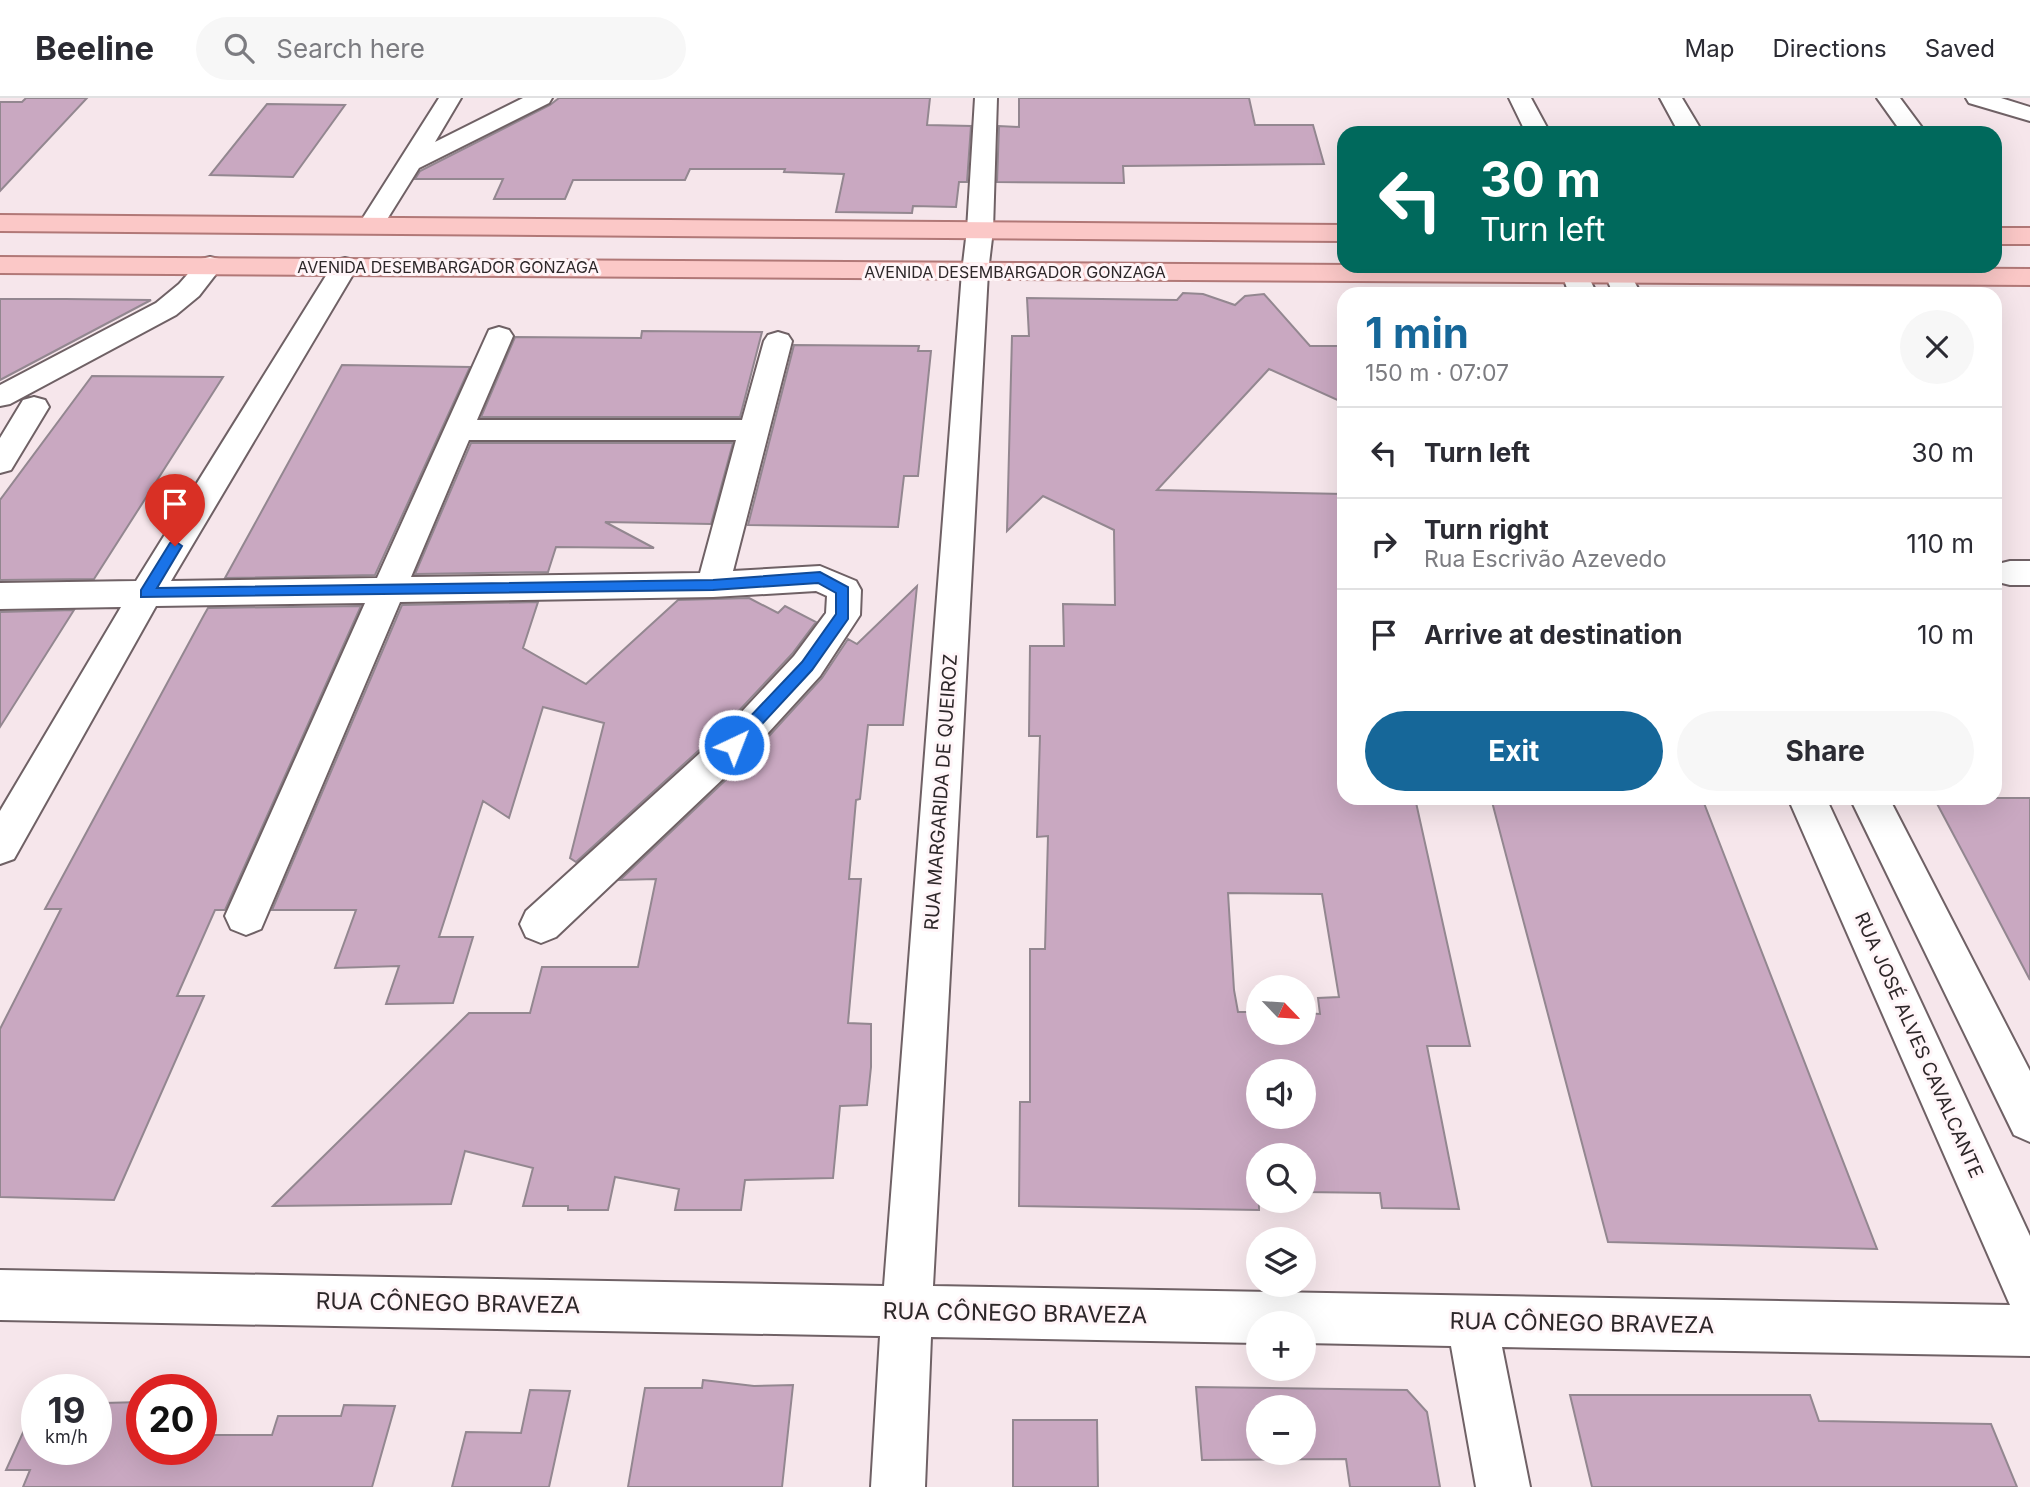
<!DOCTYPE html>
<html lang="en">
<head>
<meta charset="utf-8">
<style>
	body { margin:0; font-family:Inter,sans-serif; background:#f7f7f7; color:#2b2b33; height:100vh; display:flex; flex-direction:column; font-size:26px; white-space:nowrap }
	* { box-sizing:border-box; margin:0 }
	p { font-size:23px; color:#7c7c81 }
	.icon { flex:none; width:38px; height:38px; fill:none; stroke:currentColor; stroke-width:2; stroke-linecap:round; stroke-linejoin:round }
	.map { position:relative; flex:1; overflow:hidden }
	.side { position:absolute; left:1337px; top:189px; width:665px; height:518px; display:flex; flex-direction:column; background:#fff; border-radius:21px; box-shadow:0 7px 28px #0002 }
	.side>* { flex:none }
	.banner { position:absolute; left:1337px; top:28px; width:665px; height:147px; border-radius:21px; box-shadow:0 7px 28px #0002; background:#00695c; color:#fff; overflow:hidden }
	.needle { width:46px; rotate:115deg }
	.buttons { position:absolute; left:1246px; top:877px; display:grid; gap:14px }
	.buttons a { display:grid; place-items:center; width:70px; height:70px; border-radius:50%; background:#fff; box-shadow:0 7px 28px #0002; font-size:35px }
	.speed { position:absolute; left:21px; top:1276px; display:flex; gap:14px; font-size:35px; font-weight:700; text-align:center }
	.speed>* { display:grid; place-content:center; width:91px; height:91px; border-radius:50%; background:#fff; box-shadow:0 7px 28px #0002; line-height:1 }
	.speed small { font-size:18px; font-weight:400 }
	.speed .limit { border:10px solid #d22; background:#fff; color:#111 }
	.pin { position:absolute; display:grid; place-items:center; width:60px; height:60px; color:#fff; margin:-72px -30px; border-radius:50% 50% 50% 0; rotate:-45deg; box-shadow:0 0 7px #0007 }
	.pin .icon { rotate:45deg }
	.me { position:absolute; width:77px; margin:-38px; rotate:43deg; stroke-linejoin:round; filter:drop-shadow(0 0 5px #0008) }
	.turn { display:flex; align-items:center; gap:24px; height:147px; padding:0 28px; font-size:32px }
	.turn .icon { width:91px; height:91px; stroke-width:2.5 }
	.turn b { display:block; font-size:49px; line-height:60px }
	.round { display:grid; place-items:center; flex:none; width:74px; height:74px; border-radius:37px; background:#f7f7f7 }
	.overview { display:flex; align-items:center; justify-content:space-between; height:119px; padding:0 28px }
	h1 { font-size:42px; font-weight:700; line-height:52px; color:#166799 }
	.button { display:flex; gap:14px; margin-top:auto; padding:14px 28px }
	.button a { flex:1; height:80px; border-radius:42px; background:#166799; color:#fff; font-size:28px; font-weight:700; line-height:80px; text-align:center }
	.button a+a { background:#f7f7f7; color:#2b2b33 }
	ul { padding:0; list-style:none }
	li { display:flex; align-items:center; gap:21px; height:91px; padding:0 28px; border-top:2px solid #e1e1e2 }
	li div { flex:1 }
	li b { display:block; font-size:26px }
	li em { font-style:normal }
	header { display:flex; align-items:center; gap:42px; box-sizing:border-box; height:98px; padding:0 35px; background:#fff; border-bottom:2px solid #e1e1e2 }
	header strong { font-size:33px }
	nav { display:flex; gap:38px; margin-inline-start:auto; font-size:24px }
	.search { width:490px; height:63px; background:#f7f7f7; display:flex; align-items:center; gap:18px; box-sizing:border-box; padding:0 24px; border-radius:38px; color:#7c7c81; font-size:26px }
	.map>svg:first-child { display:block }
	.building { fill:#c9a8c1; stroke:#938790; stroke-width:2; fill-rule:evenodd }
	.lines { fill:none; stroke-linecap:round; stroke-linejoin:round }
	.minor-casing { stroke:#6f6165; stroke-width:4 }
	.major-casing { stroke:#b17877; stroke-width:4 }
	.minor { fill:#fff; fill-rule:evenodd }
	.major { fill:#fbc8c7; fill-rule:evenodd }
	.route { fill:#1a73e8; stroke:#114b97; stroke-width:2 }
	.labels { text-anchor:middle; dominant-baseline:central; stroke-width:6; stroke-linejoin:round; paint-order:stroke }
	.far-street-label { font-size:16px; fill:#2d2729; stroke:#fff5f8 }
	.street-label { font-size:19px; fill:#2d2729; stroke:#fff5f8 }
	.near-street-label { font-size:23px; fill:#2d2729; stroke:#fff5f8 }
</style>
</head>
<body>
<header>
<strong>Beeline</strong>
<div class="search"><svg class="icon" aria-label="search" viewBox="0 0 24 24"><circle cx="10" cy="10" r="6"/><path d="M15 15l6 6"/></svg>Search here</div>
<nav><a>Map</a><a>Directions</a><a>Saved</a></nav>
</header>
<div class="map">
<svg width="2030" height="1389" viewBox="0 0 2030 1389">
	<rect width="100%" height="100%" fill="#f6e6eb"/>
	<path class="building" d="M26,0H87L0,93V4H22Z
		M559,0H930L927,27L971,28L967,84H959L956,109L913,108L912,115L836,114L844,76L784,74L785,71H690L685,82H573L565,101H494L503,81H415L420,73L550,7Z
		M1019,0H1249L1255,27H1313L1324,66L1123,68L1124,85L997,84L999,28L1019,29Z
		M267,6L345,7L293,79L210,77Z
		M1183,195L1203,196L1235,207L1245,198L1264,196L1310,248H1344V305L1269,271L1157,392L1344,396V700H1415L1470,948H1427L1459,1111L1382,1110L1380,1095L1304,1094V1057H1258L1259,1112L1019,1108L1020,1004H1030V851H1045L1048,738L1037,739L1040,638H1029L1030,548H1064L1063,506L1115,507L1114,432L1043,398L1007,433L1012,238H1029L1027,200L1177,202ZM1228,795L1322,796L1339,899L1318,900L1320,916L1304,915V934H1258V914H1238L1234,892ZM1258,973H1304V1018H1258Z
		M0,201H66L151,202L0,282Z
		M642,233L762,234L740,319H481L515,239L641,240Z
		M794,247L919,248L918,253H931L918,378H904L898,429L748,427Z
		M342,267L470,269L375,477L225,480Z
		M92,278L223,279L94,481L0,482V402Z
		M471,345H733L711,426L605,424L654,450L556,449L548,474L415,476Z
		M917,488L903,627H868L860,701L856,702L849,781H861L848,925L871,926V969L867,1007L840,1008L833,1080L745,1082L741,1112H675L679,1091L615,1079L608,1112H568V1108H523L533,1070L465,1053L451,1106L273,1108L469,915H530L542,869H638L656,781L620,782L749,660L822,580L848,541L857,546Z
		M749,500L778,515L785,508L816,524L792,556L719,634L576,764L570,760L604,625L543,609L509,720L483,703L439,839H473L453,905L386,906L399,868L335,870L356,812H272L402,507L538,504L523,550L586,586L678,502Z
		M361,508L225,812H215L177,898H204L114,1102L0,1099V931L61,811H45L204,517L208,510Z
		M74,512L0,629V514Z
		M1491,700H1702L1877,1151L1608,1144Z
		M1934,700H2030V882L1976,779Z
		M703,1282L754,1288L793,1287L782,1389H628L645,1290H702Z
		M1196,1289L1407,1292L1427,1314L1440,1389H1350L1346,1361L1202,1362ZM1258,1309H1304V1354H1258Z
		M530,1292L570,1293L549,1389H452L466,1334L521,1335Z
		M1570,1297H1810L1819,1323L1991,1326L2017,1389H1592Z
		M142,1304V1351H201V1337H272L278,1318H341L344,1307L395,1308L372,1389H23L30,1372H6L30,1319H37V1351H96V1316H99L103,1305Z
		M1013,1322H1097L1098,1389H1013Z"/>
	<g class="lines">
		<defs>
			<path id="minor" d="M439,0H461L435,44L523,0H552L549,5L419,70L381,131L372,134L363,131L359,126Z
				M975,0H997L993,132L988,174L933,1188L2010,1207L1788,700H1826L2030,1138V1258L1502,1249L1530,1389H1476L1451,1248L1304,1245V1225H1258V1245L931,1239L925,1389H871L880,1238L0,1222V1172L884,1188L962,174L967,132Z
				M1509,0H1531L1550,35H1526Z
				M1660,0H1682L1703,35H1679Z
				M1877,0H1900L1926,35H1902Z
				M1966,0H2001L2030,9V23L1969,5Z
				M210,159L219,161L223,167L199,198L176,217L10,306L0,308V287L156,205L179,186L201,161Z
				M345,160L354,162L358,168L171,483L377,480L489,232L499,229L509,232L513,238L477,322H742L764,243L768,237L778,234L788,237L792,243L733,473L820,468L856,483L861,492L860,517L820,578L747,658L556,839L541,845L526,839L520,826L526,813L721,636L794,558L826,515L827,498L816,493L713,499L400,504L261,831L246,837L231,831L225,818L365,505L156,508L14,761L0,766V713L121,509L0,511V485L136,483L332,168L336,162ZM469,342H736L700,475L411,479Z
				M1575,168L1584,170L1597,196H1569L1562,176L1566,170Z
				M1618,168L1627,170L1641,196H1613L1605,176L1609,170Z
				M34,299L45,302L49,309L11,372L0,375V340L23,302Z
				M2010,463H2030V487H2010L1998,484L1995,472L1998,466Z
				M1850,700H1889L2030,973V1044L2014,1037Z"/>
			<path id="major" d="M0,117L1344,127V143L0,133Z
				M1995,130H2030V146H1995Z
				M0,159L2030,171V187L0,175Z"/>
		</defs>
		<use href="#minor" class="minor-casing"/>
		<use href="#major" class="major-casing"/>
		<use href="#minor" class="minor"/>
		<use href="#major" class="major"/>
	</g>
	<path class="route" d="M175,443L182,448L157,490L713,482L820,474L848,489V521L812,572L739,651L734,653L726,647L728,642L802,564L836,516V495L818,485L713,492L141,499V492L170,445Z"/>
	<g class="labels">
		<g class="far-street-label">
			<text x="448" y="169">AVENIDA DESEMBARGADOR GONZAGA</text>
			<text x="1015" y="174">AVENIDA DESEMBARGADOR GONZAGA</text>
		</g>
		<g class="street-label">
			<text transform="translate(941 694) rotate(-86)">RUA MARGARIDA DE QUEIROZ</text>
			<text transform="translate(1919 947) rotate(66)">RUA JOSÉ ALVES CAVALCANTE</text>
		</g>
		<g class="near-street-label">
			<text transform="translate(448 1205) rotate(1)">RUA CÔNEGO BRAVEZA</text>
			<text transform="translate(1015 1215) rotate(1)">RUA CÔNEGO BRAVEZA</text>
			<text transform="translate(1582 1225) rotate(1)">RUA CÔNEGO BRAVEZA</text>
		</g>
	</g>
</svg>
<div class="buttons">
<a><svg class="needle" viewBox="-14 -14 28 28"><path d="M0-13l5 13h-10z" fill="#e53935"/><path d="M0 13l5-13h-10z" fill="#7c7c81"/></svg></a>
<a><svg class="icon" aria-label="sound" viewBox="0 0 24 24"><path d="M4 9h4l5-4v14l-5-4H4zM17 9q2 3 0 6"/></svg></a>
<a><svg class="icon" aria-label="search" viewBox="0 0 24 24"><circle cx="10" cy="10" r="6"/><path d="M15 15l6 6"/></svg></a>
<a><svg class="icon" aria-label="layers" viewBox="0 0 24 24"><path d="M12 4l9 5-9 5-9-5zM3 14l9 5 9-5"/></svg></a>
<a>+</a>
<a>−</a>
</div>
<div class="speed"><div>19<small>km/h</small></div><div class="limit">20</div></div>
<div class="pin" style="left:175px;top:448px;background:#d93025"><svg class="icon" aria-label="arrive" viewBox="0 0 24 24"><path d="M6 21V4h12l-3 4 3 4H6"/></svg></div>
<svg class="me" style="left:734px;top:647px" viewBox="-20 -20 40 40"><circle r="17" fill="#1a73e8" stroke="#fff" stroke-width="3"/><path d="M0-11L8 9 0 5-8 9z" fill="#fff"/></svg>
<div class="banner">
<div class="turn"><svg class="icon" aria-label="left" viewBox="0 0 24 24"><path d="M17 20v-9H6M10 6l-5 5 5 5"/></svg><div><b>30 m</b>Turn left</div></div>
</div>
<section class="side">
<div class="overview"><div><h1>1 min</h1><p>150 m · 07:07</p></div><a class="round"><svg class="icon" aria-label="close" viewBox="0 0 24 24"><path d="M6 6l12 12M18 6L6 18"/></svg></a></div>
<ul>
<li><svg class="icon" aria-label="left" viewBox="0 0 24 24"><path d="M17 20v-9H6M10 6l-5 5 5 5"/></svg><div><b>Turn left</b></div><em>30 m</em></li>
<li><svg class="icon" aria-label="right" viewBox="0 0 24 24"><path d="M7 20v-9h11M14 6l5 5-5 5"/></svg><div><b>Turn right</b><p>Rua Escrivão Azevedo</p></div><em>110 m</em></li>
<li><svg class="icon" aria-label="arrive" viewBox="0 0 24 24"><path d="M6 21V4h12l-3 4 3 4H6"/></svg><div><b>Arrive at destination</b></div><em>10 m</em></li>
</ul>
<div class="button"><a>Exit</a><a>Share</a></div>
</section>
</div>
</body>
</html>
